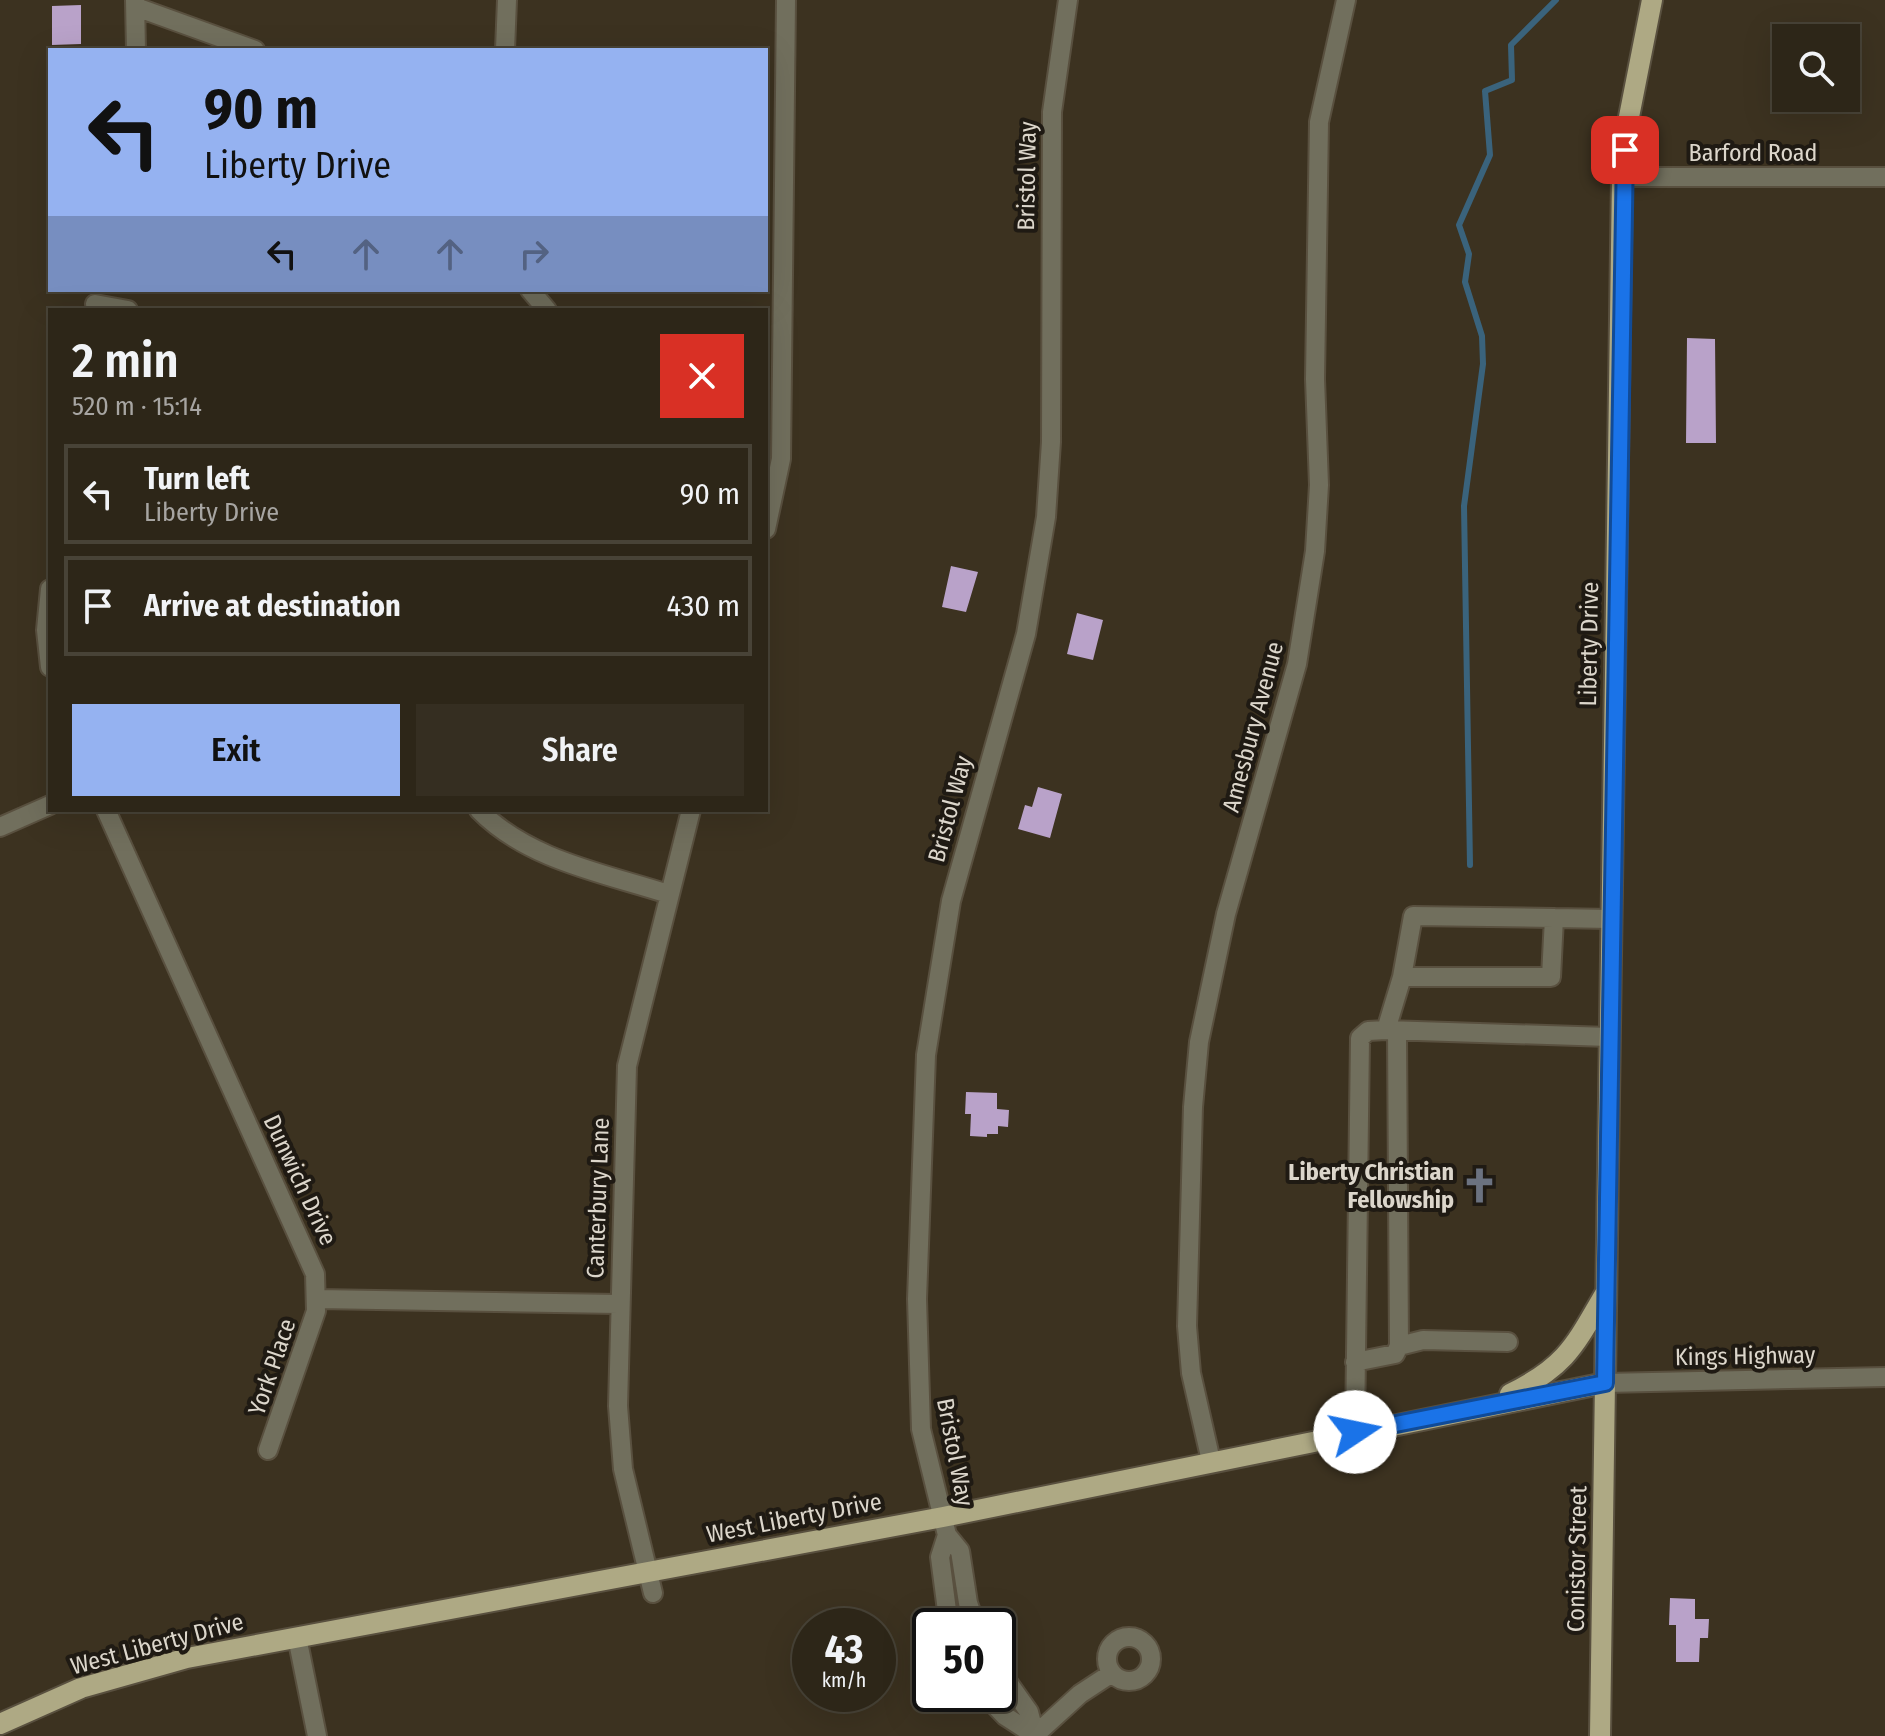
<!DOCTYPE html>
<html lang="en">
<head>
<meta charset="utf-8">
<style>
	body { margin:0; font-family:"Fira Sans Condensed",sans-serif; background:#352e21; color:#f1f3f6; height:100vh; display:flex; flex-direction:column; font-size:30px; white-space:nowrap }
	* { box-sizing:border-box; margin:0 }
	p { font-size:26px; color:#a7a5a2 }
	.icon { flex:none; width:44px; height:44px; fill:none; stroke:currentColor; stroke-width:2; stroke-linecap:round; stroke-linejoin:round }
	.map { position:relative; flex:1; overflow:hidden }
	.drawer { position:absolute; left:48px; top:308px; width:720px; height:504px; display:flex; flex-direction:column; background:#2d2618; border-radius:0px; box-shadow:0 8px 32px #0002,0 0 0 2px #484337 }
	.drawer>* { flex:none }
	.guide { position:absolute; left:48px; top:48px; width:720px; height:244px; border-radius:0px; box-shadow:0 8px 32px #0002,0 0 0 2px #484337; background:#95b2f1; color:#111; overflow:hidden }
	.tools { position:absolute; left:1772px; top:24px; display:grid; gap:16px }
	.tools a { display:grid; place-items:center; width:88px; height:88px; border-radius:0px; background:#2d2618; box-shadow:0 8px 32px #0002,0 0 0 2px #484337; font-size:40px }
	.speed { position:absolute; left:792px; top:1608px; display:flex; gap:16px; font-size:40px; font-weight:700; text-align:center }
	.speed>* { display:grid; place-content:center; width:104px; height:104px; border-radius:50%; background:#2d2618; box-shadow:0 8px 32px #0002,0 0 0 2px #484337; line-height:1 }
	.speed small { font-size:20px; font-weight:400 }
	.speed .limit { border:4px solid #111; border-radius:12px; background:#fff; color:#111 }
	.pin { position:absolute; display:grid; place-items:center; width:68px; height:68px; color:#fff; margin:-34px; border-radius:16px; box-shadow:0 4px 12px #0006 }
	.me { position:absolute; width:88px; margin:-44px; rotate:79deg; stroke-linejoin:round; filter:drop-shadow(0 0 6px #0008) }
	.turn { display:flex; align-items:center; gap:28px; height:168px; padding:0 24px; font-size:36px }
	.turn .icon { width:104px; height:104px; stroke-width:2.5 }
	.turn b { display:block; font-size:56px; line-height:68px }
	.lanes { display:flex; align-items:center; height:76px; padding:0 24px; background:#0003; justify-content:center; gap:40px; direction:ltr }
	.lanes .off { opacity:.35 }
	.round { display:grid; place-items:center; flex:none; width:84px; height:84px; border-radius:0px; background:#352e21 }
	.headline { display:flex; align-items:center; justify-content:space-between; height:136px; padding:0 24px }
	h1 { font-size:48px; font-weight:600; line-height:60px }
	.cta { display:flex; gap:16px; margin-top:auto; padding:16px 24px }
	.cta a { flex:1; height:92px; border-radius:0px; background:#95b2f1; color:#111; font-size:32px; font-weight:600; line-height:92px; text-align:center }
	.cta a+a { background:#352e21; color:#f1f3f6 }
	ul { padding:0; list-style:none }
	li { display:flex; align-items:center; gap:24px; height:100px; margin:0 16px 12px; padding:0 8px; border:4px solid #484337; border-radius:0px }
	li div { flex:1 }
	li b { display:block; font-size:30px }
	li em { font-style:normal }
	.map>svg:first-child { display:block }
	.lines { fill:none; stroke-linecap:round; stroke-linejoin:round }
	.stream { stroke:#3a637c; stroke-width:6 }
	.building { fill:#b9a2c9 }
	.minor-casing { stroke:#59503f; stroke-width:22 }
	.major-casing { stroke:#59503f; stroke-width:24 }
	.minor { stroke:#716f5d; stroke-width:18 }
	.major { stroke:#aea984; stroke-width:20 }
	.route-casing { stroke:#114b97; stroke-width:20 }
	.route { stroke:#1a73e8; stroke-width:14 }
	.labels { text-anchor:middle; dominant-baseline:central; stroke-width:8; stroke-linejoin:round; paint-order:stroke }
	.street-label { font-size:24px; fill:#dcd6cb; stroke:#1f1a13 }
	.poi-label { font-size:24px; font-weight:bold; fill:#dcd6cb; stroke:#1f1a13; text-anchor:end }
</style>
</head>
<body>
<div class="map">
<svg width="1885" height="1736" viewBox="0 0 1885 1736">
	<rect width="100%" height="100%" fill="#3c3220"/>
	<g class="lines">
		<path class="stream" d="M1470,865L1464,506L1483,364L1482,336L1465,282L1469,254L1459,225L1490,155L1485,91L1512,80L1511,45L1556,0"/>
	</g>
	<path class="building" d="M81,5V44L52,45V6Z
		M1687,338L1715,339L1716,443H1686Z
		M951,566L978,572L966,612L942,607Z
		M1077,613L1103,620L1093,660L1067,654Z
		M1038,787L1062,794L1050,838L1018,829L1025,805L1032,807Z
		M966,1092L997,1093V1109L1009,1110L1008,1127L998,1126V1134H987V1137L970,1136L971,1114H965Z
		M1670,1598L1695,1599V1619H1709L1708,1638H1700L1699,1662H1676V1625H1669Z"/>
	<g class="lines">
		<defs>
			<path id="minor" d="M135,0L136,50
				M136,7L255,50
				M505,50L507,0
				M1622,177H1885
				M530,290L547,310
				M95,304L128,310
				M766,529L781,459L786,0
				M50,589L46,630L50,667
				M106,810L315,1274L316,1311L268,1450
				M479,810C528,860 603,873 668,894
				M0,827L50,805
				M1554,918L1611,919
				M1386,1030L1402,977H1551L1554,918L1413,916L1402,977
				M318,1299L618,1304
				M1399,1346L1423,1340L1508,1342
				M1355,1362L1395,1354L1399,1346L1397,1032
				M1605,1383L1885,1377
				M1355,1432L1360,1038L1368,1031L1386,1030L1609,1037
				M1211,1461L1191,1373L1187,1326L1193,1107L1199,1042L1226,914L1297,664L1315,551L1319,485L1315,379L1319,122L1346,0
				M947,1535L940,1557L949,1626
				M653,1593L623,1469L618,1406L627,1066L691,810
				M976,1626L968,1603L960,1551L947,1535L921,1429L917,1299L926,1055L951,901L1026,634L1046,517L1051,442L1052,112L1068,0
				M1107 1659a22 22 0 1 1 44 0a22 22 0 1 1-44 0Z
				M297,1637L317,1736
				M998,1668L1029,1712L1035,1735
				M984,1694L1005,1716L1036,1736
				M1034,1736L1080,1694L1112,1673"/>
			<path id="major" d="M1510,1394C1567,1366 1575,1345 1606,1292
				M0,1724L81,1688L187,1658L943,1517L1605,1383
				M1600,1736L1622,177L1628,122L1652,0"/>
		</defs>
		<use href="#minor" class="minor-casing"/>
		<use href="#major" class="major-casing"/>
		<use href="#minor" class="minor"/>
		<use href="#major" class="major"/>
	</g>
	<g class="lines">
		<defs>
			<path id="route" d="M1355,1432L1605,1383L1625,150"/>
		</defs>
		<use href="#route" class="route-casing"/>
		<use href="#route" class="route"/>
	</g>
	<defs>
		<symbol id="church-bare" viewBox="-9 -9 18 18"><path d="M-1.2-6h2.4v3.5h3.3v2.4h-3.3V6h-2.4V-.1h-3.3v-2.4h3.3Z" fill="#6b7280" stroke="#1f1a13" stroke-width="2.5" paint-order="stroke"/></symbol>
	</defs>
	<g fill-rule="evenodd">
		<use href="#church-bare" x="1454" y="1160" width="51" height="51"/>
	</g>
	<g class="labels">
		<g class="street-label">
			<text x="1753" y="153">Barford Road</text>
			<text transform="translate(1027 176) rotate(-89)">Bristol Way</text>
			<text transform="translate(1589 644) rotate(-89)">Liberty Drive</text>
			<text transform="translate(1253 727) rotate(-75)">Amesbury Avenue</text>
			<text transform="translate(950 809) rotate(-75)">Bristol Way</text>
			<text transform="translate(300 1180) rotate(65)">Dunwich Drive</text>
			<text transform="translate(598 1198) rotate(-88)">Canterbury Lane</text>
			<text transform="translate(1745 1356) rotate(-1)">Kings Highway</text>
			<text transform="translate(272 1367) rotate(-71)">York Place</text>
			<text transform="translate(955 1452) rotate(79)">Bristol Way</text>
			<text transform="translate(794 1518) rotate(-11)">West Liberty Drive</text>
			<text transform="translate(1577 1559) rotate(-89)">Conistor Street</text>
			<text transform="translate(157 1644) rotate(-15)">West Liberty Drive</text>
		</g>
		<g class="poi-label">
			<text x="1454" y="1172">Liberty Christian<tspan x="1454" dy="28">Fellowship</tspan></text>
		</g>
	</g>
</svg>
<div class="tools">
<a><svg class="icon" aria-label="search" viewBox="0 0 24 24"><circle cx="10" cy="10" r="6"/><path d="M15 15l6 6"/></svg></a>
</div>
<div class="speed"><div>43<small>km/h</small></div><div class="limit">50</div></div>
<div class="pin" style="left:1625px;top:150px;background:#d93025"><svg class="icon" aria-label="arrive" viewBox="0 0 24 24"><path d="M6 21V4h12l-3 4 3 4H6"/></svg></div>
<svg class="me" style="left:1355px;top:1432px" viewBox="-20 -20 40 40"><circle r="19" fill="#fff"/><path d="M0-13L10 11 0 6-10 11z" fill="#1a73e8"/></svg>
<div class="guide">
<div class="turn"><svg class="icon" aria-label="left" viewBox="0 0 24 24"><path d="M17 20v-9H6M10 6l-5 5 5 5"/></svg><div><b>90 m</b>Liberty Drive</div></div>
<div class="lanes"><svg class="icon" aria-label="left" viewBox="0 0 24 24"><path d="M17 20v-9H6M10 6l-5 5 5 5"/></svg><svg class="icon off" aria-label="ahead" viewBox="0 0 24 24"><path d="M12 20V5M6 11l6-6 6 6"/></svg><svg class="icon off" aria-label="ahead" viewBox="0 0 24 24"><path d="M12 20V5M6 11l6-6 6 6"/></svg><svg class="icon off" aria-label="right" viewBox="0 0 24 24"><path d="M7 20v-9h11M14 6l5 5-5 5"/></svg></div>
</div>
<section class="drawer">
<div class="headline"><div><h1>2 min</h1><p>520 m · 15:14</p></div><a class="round" style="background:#d93025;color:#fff"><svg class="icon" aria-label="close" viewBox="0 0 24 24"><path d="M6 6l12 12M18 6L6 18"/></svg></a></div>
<ul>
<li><svg class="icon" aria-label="left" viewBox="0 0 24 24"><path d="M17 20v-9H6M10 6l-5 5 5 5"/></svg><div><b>Turn left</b><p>Liberty Drive</p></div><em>90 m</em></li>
<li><svg class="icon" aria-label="arrive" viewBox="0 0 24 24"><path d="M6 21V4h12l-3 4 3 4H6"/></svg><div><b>Arrive at destination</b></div><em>430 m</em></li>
</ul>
<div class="cta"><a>Exit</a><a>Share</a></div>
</section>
</div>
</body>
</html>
